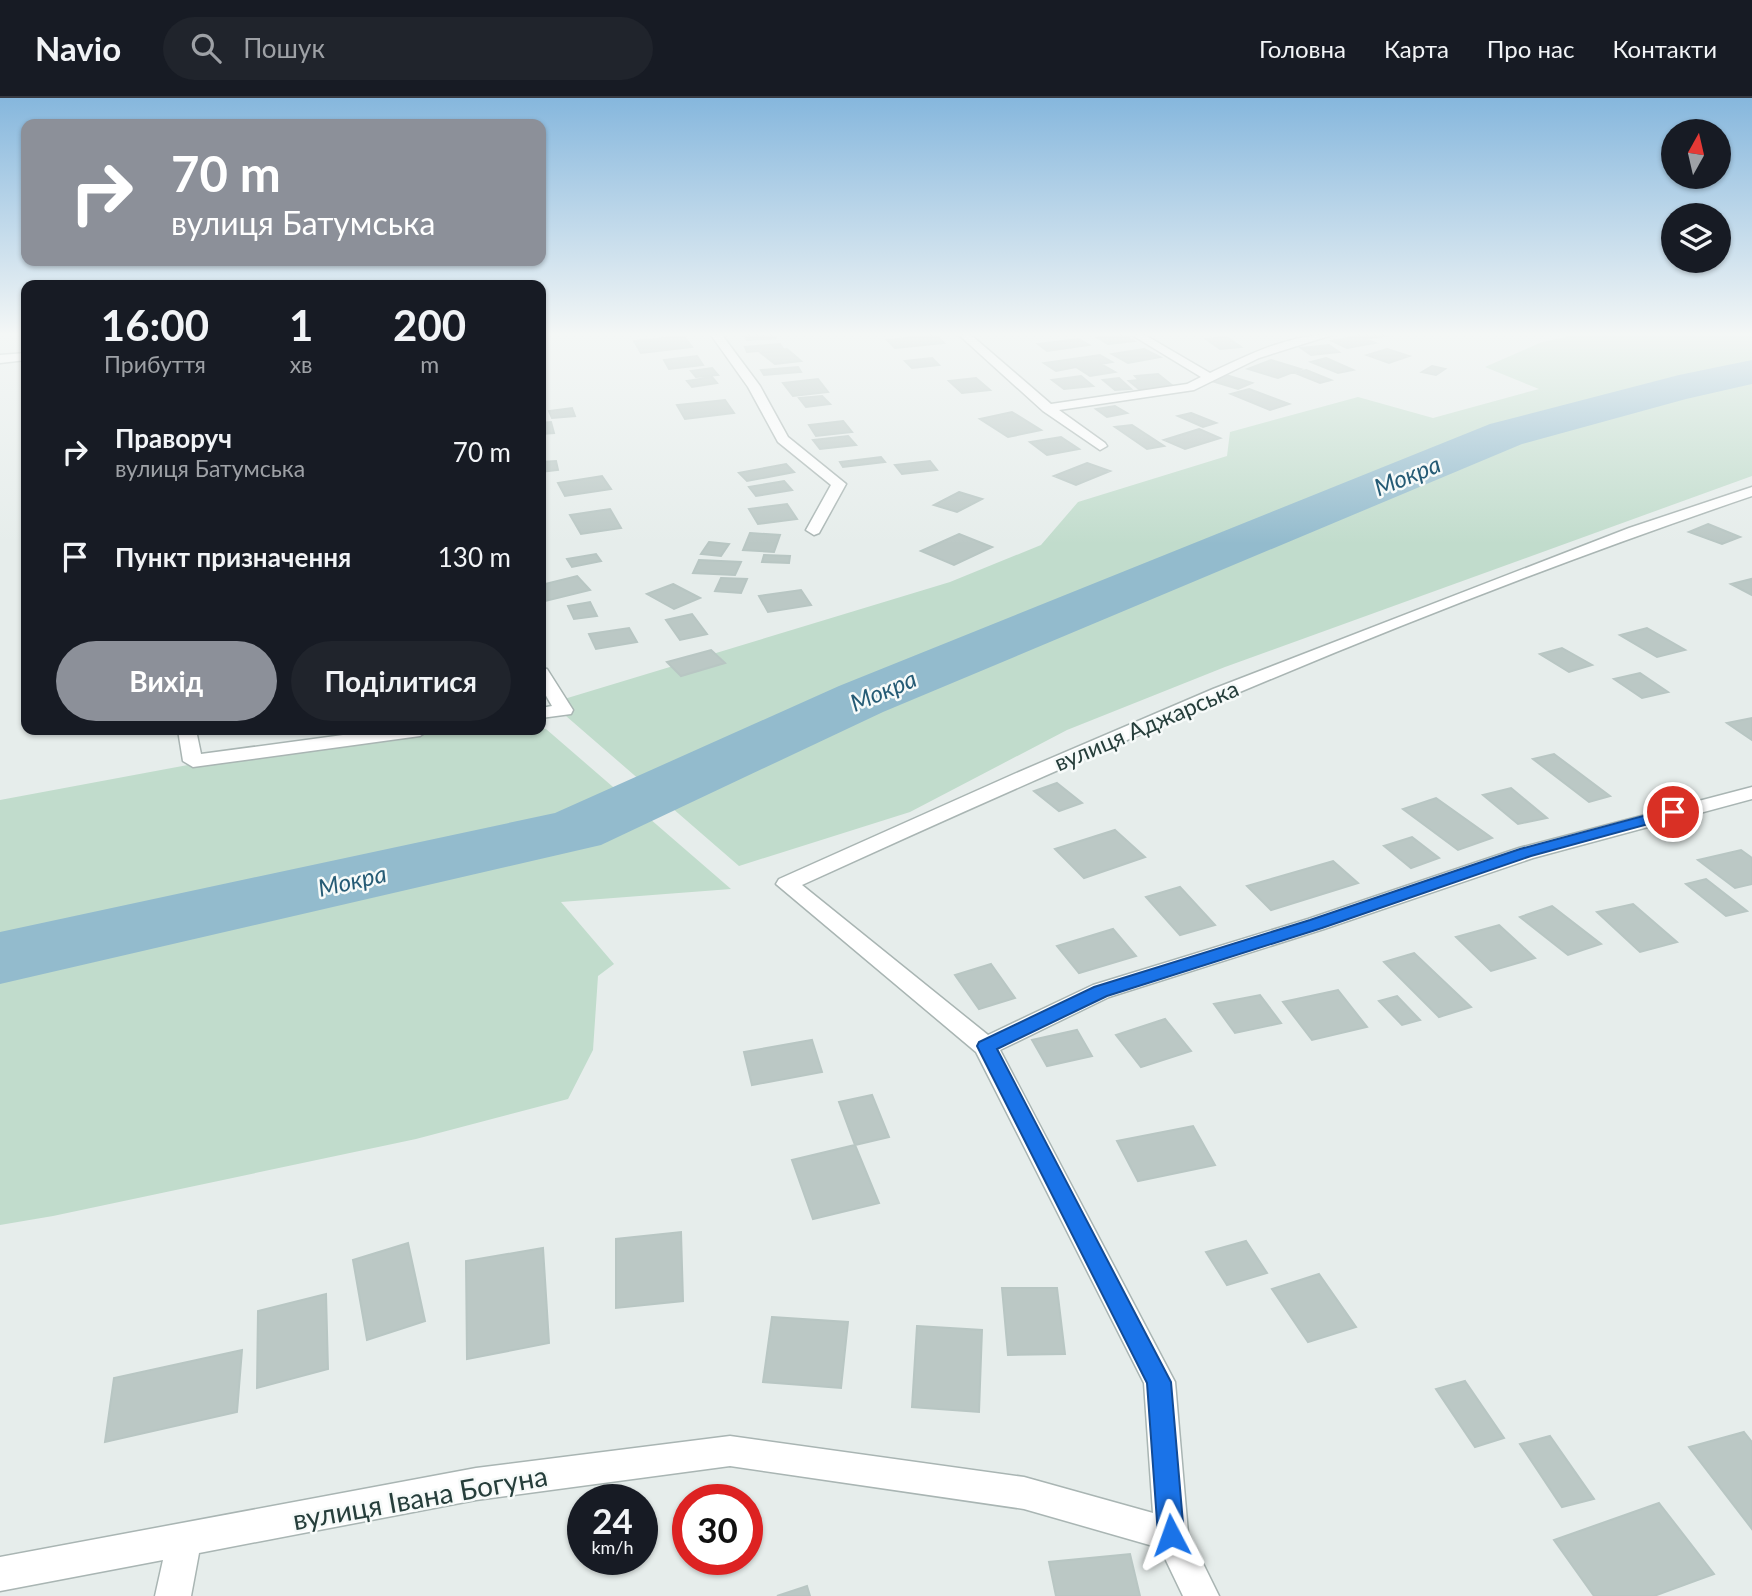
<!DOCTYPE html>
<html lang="uk">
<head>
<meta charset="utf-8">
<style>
	body { margin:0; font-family:Lato,sans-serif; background:#20242c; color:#f1f3f6; height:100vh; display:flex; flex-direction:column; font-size:26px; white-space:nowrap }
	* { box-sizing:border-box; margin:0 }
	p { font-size:23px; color:#9ea1a6 }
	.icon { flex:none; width:38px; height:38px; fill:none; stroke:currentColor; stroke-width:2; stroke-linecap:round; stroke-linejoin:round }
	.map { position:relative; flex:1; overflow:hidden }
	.drawer { position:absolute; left:21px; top:182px; width:525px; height:455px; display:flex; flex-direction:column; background:#171b24; border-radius:14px; box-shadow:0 2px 5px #0004 }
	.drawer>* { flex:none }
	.banner { position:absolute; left:21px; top:21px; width:525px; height:147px; border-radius:14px; box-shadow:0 2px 5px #0004; background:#8c9099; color:#fff; overflow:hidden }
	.needle { width:46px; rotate:8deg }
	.controls { position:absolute; left:1661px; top:21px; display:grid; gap:14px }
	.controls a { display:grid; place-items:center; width:70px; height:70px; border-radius:50%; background:#171b24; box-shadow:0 2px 5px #0004; font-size:35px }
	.speed { position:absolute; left:567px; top:1386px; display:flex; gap:14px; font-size:35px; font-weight:700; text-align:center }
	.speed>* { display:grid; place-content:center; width:91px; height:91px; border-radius:50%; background:#171b24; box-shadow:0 2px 5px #0004; line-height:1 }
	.speed small { font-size:18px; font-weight:400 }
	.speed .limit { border:10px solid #d22; background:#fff; color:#111 }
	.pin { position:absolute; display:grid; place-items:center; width:60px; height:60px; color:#fff; margin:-30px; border:4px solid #fff; border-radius:50%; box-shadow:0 2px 7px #0007 }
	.me { position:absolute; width:77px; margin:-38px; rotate:356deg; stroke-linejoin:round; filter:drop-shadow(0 0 5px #0008) }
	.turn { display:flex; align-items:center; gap:24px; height:147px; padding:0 35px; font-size:32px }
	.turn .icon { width:91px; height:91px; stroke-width:2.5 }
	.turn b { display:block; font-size:49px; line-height:60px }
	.eta { display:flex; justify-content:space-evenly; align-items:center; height:119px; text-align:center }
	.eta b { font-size:42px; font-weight:700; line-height:49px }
	.primary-button { display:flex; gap:14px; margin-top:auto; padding:14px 35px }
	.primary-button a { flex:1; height:80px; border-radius:42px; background:#8c9099; color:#fff; font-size:28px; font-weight:700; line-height:80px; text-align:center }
	.primary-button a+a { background:#20242c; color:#f1f3f6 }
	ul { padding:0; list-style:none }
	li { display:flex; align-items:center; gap:21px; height:105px; padding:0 35px }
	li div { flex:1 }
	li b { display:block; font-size:26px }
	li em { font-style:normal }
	header { display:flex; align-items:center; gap:42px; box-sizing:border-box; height:98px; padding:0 35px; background:#171b24; border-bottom:2px solid #363941 }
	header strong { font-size:33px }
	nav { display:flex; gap:38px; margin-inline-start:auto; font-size:24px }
	.search { width:490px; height:63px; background:#20242c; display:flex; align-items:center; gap:18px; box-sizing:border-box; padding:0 24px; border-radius:38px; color:#9ea1a6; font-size:26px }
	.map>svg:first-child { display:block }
	.green { fill:#c1dccc }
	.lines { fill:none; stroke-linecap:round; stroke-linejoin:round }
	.river { fill:#93bbcd; fill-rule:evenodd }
	.building { fill:#bbc8c5; stroke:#b8c6c3; stroke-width:2 }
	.street-casing { stroke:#a9b5b3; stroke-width:3 }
	.street { fill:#fff; fill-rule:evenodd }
	.route { fill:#1a73e8; stroke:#114b97; stroke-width:2 }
	.labels { text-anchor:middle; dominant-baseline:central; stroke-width:5; stroke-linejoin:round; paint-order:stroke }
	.street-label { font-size:23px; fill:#263e3b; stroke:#f6faf9 }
	.water-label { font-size:24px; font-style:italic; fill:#255b75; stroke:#f6faf9 }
	.near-street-label { font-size:28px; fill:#263e3b; stroke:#f6faf9 }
</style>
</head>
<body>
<header>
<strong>Navio</strong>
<div class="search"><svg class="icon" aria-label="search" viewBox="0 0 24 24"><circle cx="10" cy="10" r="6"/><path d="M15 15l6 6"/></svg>Пошук</div>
<nav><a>Головна</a><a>Карта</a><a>Про нас</a><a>Контакти</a></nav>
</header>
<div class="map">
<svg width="1752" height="1498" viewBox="0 0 1752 1498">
	<rect width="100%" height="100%" fill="#e6edeb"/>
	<path class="green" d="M1576,237H1752V378L1225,569L1067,632L910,714L739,768L551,605L950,484L1041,447L1078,404L1227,358L1230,334L1358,299L1433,320L1539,291L1485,269L1542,244Z
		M541,630L546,631L731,791L561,804L614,866L598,878L593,952L568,1001L416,1041L53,1118L0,1127V702L279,650L442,632Z"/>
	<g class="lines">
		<path class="river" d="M1752,262V286L1686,301L1522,346L883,614L601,747L0,886V834L555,715L839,588L1490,326L1679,277Z"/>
	</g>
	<path class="building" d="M745,237H774L776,240L747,242Z
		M936,237L944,245L895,250L887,242Z
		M1124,237L1134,243L1108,246L1098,240Z
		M1354,237H1390L1365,241L1375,245L1347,250L1332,243L1358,238Z
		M684,238L692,249L641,255L634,243Z
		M1227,239L1241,249L1220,251L1206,241Z
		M1079,241L1089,247L1047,253L1038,246Z
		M780,246L783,251L747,254L745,249Z
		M1329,247L1339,254L1311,257L1301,250Z
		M787,251L801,263L775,266L761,255Z
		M1144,251L1160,259L1128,265L1112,256Z
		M1387,251L1409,258L1389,265L1367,257Z
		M1100,257L1112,264L1101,266L1115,274L1090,278L1076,269L1056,273L1044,265Z
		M697,258L703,267L669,271L664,262Z
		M932,260L939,267L912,270L905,263Z
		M1326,260L1353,272L1338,275L1311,264Z
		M1271,262L1301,271L1278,280L1248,271Z
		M1432,268L1445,271L1436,277L1422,274Z
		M798,269L801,274L764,277L761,272Z
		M712,270L718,277L696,279L691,273Z
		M1306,272L1331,282L1320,285L1295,275Z
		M1158,276L1173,288L1140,292L1129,283L1139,282L1135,278Z
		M1226,277L1252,285L1238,291L1212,283Z
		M1081,278L1093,288L1064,291L1052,282Z
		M712,279L717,285L692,289L687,283Z
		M976,280L990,292L962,295L949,283Z
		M1119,280L1131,291L1115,292L1103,282Z
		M818,281L828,294L793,298L783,285Z
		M1249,291L1289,306L1270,312L1231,296Z
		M822,298L830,306L806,309L799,300Z
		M725,302L734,315L685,321L677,307Z
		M1115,308L1127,315L1107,319L1096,311Z
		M572,310L575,318L552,320L549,313Z
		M1012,314L1041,332L1008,339L980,321Z
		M1191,315L1216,325L1203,329L1178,318Z
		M843,323L852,334L816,338L809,327Z
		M551,324L554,335L541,336V325Z
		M1132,327L1164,348L1147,351L1115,329Z
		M1199,331L1220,340L1185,351L1164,342Z
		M848,338L856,347L820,351L813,342Z
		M1061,339L1079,351L1047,357L1030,344Z
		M881,359L885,364L843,369L840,364Z
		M556,363L558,372L541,374V364Z
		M930,363L937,372L902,376L895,367Z
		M1087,365L1110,373L1076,387L1054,378Z
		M786,366L794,374L747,383L739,375Z
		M602,378L611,391L565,398L558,385Z
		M784,383L792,392L756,398L749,389Z
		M959,394L982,401L957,414L934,407Z
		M787,406L797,421L758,426L749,411Z
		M610,411L621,430L581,436L570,417Z
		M1708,426L1740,439L1722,446L1689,434Z
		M750,435L780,437L774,454L743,452Z
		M959,436L992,449L954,467L921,453Z
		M709,444L729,446L721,458L701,456Z
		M596,456L601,463L572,469L567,461Z
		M764,457L790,458L789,465L762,464Z
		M699,462L741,464L735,477L693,475Z
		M577,478L590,492L541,504V487Z
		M721,480L747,481L741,495L715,493Z
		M1751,481L1752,497L1731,486Z
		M673,486L700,500L674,511L647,496Z
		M801,492L811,507L768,514L759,498Z
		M590,504L597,518L574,521L568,508Z
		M692,516L707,536L680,542L666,522Z
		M629,530L637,544L596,551L589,536Z
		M1647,530L1685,552L1657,559L1620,537Z
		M1562,550L1592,567L1569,574L1540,556Z
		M711,552L725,565L681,578L667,564Z
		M1640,575L1668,594L1642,600L1614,581Z
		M1752,620V642L1727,625Z
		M1554,656L1610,698L1589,704L1533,661Z
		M1057,685L1082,705L1059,713L1034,693Z
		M1511,690L1547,720L1518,726L1483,697Z
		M1436,700L1492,740L1458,752L1403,711Z
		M1115,732L1145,759L1084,780L1055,751Z
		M1412,739L1439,760L1411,770L1384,748Z
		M1741,752L1752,760V786L1735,790L1698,762Z
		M1333,763L1358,785L1271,812L1247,788Z
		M1706,781L1747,813L1726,818L1686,786Z
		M1180,789L1215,827L1180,837L1146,799Z
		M1633,806L1677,844L1640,854L1597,814Z
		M1552,808L1601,846L1568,857L1520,819Z
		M1499,827L1535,860L1491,873L1456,839Z
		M1113,831L1136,858L1079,875L1057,848Z
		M1414,855L1471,909L1439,919L1384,864Z
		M991,866L1015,900L979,911L955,877Z
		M1338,892L1367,929L1312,942L1283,904Z
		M1260,897L1281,925L1235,935L1214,906Z
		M1397,898L1420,922L1402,927L1379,903Z
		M1165,921L1191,953L1141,969L1116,937Z
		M1077,932L1092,958L1047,968L1032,942Z
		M812,942L822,974L752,987L744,954Z
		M872,997L889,1039L855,1047L839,1004Z
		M1193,1028L1215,1067L1138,1083L1117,1043Z
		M855,1047L879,1105L813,1121L792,1062Z
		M681,1134L683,1203L616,1210V1141Z
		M1246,1143L1267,1175L1227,1187L1206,1154Z
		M408,1145L425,1223L367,1242L353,1162Z
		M543,1150L549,1245L467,1261L466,1163Z
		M1319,1176L1356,1229L1308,1244L1272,1191Z
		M1002,1190H1057L1065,1256L1008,1257Z
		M326,1196L328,1271L257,1290L258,1213Z
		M772,1219L848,1224L841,1290L763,1284Z
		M917,1228L982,1232L979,1314L912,1309Z
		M242,1252L237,1314L105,1344L114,1280Z
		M1465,1283L1504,1340L1475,1349L1436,1291Z
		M1744,1334L1752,1344V1431L1689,1349Z
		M1550,1338L1594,1401L1562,1409L1520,1346Z
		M1659,1405L1714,1476L1654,1498H1594L1554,1442Z
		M1130,1456L1140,1498H1056L1049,1464Z
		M807,1488L810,1498H777Z"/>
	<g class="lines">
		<defs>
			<path id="street" d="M711,237H722L760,288L788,339L846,386L819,435L814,437L806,432L831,387L778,344L748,289Z
				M959,237H971L1051,306L1187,286L1201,279L1132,237H1145L1210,275C1246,258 1291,235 1332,237L1259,260L1194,292L1059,312L1105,345L1107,348L1100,352L1043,313Z
				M26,255V262L0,265V257Z
				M1752,389V398C1428,508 1113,645 802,787L988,937L1093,887L1308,821L1519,750L1752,689V701L1533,760L1324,831L1109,899L1000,952L1175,1284L1188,1435L1219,1498H1183L1160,1450L1024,1411L730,1368L476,1402L199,1455L191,1498H155L163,1462L0,1493V1459L476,1370L730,1338L1024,1379L1153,1415L1144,1285L976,954L776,786L779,781L1014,676L1213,591L1629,430Z
				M541,570L547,571L573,612L571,616L541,620V610L552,608L541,589Z
				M178,632H196L201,656L380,632H429L420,638L193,669L183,663Z"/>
		</defs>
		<use href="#street" class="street-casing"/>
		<use href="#street" class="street"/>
	</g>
	<linearGradient id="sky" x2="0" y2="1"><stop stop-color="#86b7dd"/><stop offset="0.53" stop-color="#f4f7f6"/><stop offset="1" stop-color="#f4f7f6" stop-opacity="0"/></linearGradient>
	<rect width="1752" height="446" fill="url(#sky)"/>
	<path class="route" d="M1673,710L1681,714L1678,718L1531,758L1322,830L1107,898L997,951L1171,1284L1184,1437L1180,1446L1171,1450L1162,1446L1158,1437L1147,1285L977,948L979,944L1094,889L1310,822L1520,751Z"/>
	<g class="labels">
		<g class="street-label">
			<text transform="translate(1146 627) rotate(-23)">вулиця Аджарська</text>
		</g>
		<g class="water-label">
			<text transform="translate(1407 377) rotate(-22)">Мокра</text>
			<text transform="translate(883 592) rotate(-23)">Мокра</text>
			<text transform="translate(352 782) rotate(-13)">Мокра</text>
		</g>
		<g class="near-street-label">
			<text transform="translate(420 1399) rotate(-10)">вулиця Івана Богуна</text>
		</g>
	</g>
</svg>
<div class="controls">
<a><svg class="needle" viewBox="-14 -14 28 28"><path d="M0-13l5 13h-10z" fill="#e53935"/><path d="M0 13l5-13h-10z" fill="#9ea1a6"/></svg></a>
<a><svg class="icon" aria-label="layers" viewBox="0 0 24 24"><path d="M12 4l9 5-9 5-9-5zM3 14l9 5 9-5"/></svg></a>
</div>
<div class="speed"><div>24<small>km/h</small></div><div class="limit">30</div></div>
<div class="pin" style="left:1673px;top:714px;background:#d93025"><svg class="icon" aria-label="arrive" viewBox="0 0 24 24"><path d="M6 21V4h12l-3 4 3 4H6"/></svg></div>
<svg class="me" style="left:1171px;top:1437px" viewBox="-20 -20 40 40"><path d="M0-17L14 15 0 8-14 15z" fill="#1a73e8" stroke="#fff" stroke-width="4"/></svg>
<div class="banner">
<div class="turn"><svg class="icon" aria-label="right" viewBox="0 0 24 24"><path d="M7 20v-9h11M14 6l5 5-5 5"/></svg><div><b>70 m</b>вулиця Батумська</div></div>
</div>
<section class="drawer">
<div class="eta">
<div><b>16:00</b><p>Прибуття</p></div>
<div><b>1</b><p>хв</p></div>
<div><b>200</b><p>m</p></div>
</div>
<ul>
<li><svg class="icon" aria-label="right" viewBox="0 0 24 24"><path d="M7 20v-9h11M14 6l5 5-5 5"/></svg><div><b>Праворуч</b><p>вулиця Батумська</p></div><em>70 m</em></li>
<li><svg class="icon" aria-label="arrive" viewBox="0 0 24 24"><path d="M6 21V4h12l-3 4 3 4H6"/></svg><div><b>Пункт призначення</b></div><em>130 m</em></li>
</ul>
<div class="primary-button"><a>Вихід</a><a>Поділитися</a></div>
</section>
</div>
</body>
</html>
